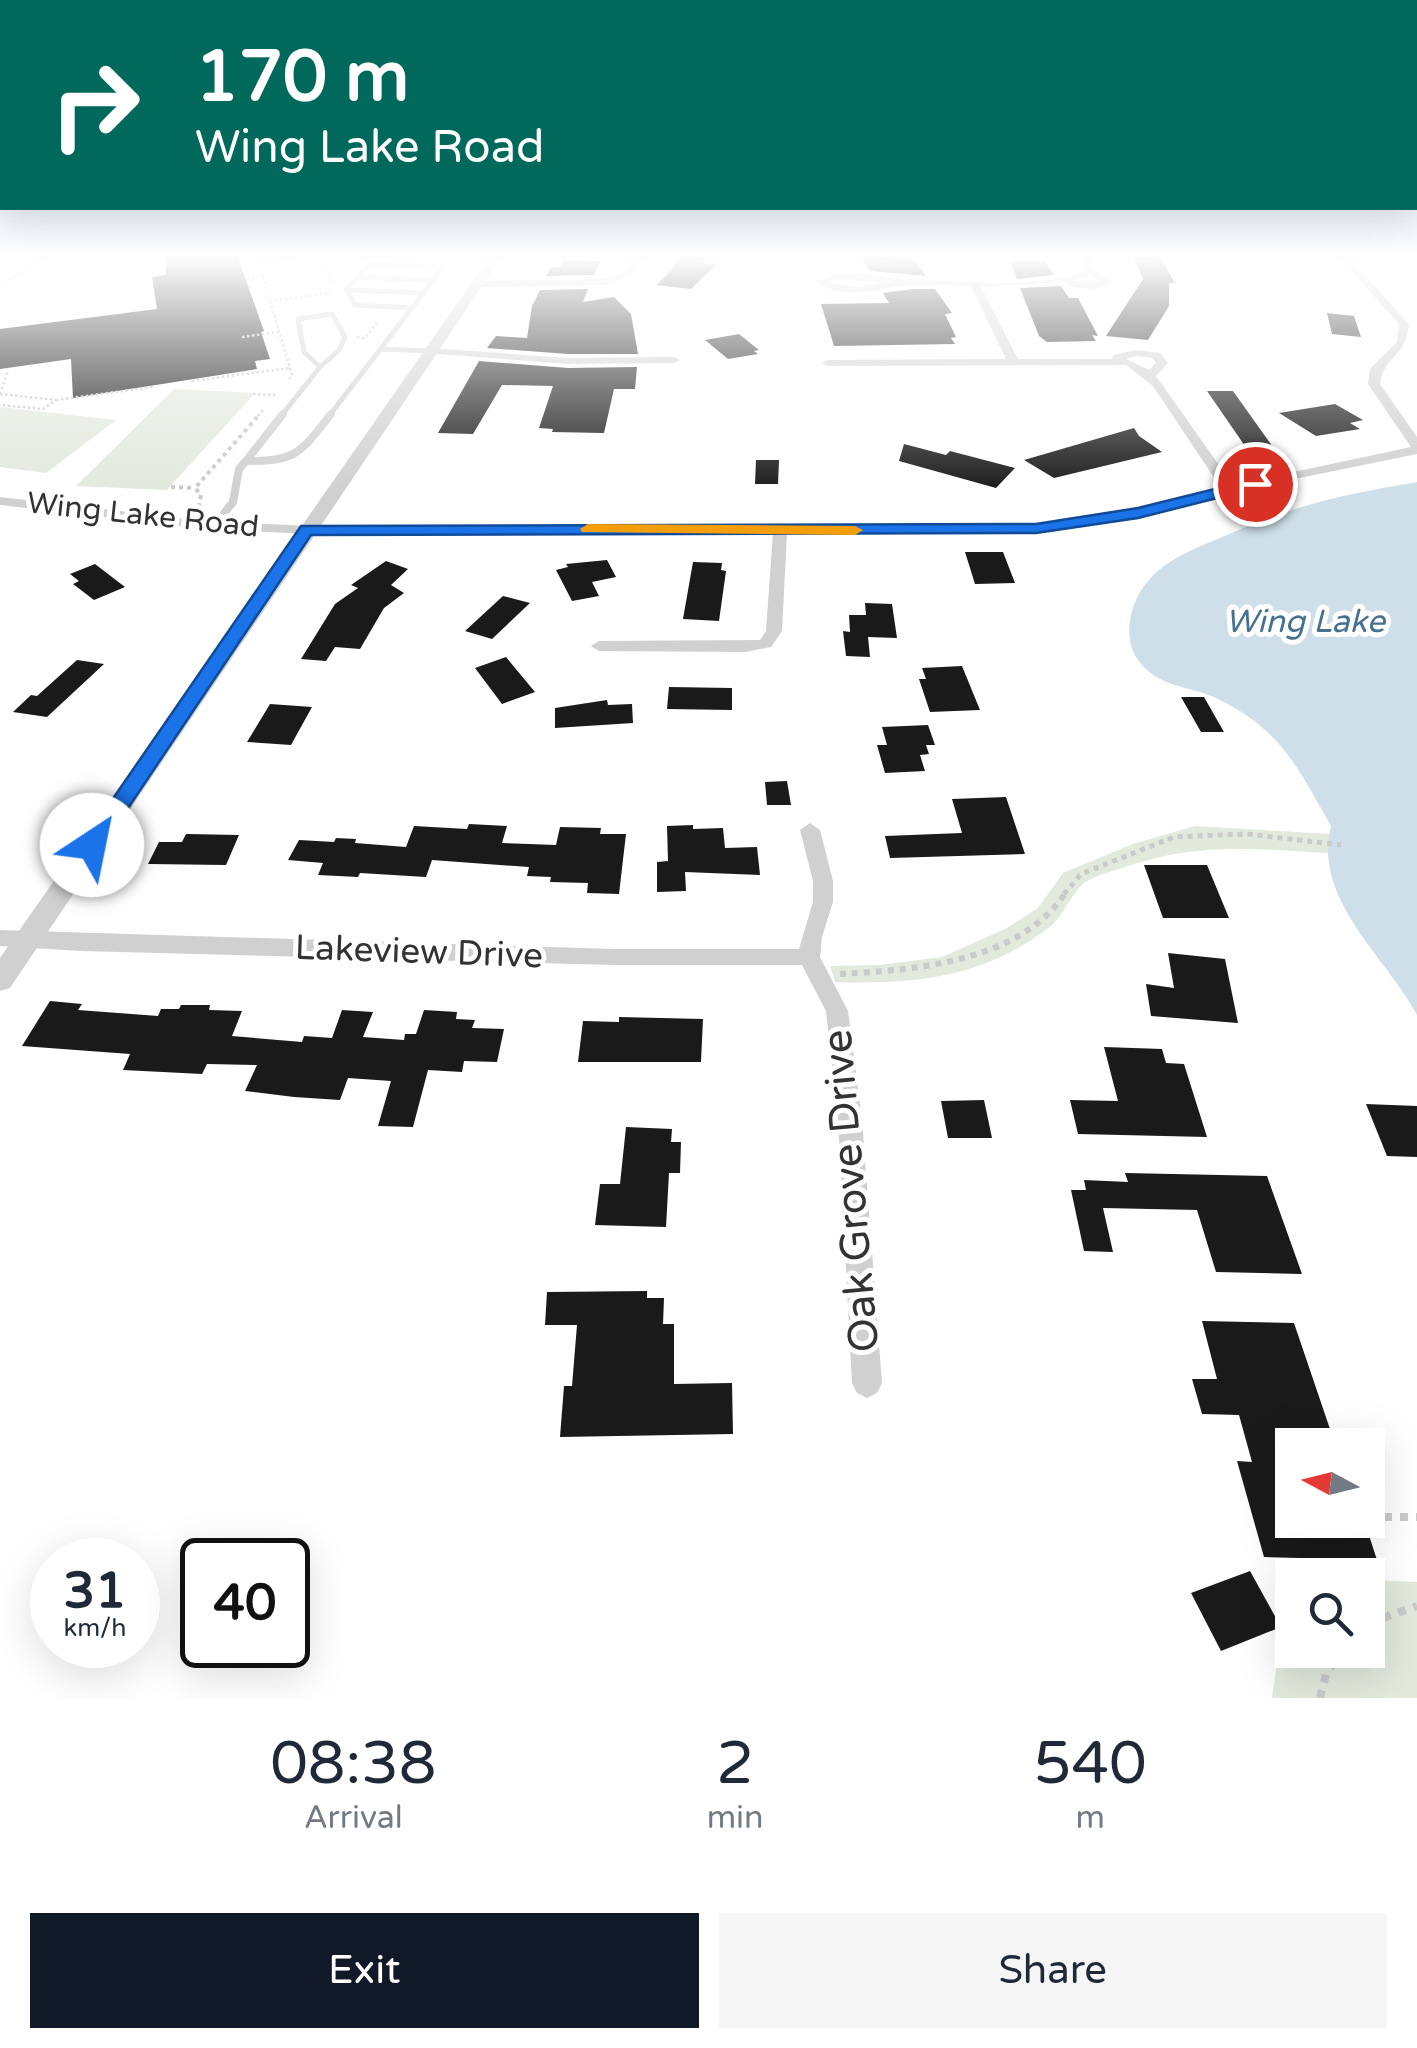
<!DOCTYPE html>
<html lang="en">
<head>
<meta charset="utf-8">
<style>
	body { margin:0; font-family:"Varela Round",sans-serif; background:#f6f6f7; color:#1f2937; height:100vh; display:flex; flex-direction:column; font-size:38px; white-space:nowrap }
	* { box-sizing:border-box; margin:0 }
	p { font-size:32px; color:#747a83 }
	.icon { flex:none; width:55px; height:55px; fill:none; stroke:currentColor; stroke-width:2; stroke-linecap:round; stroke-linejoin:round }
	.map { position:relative; height:1698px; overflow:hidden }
	.side { display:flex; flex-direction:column; background:#fff; flex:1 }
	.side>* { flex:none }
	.banner { position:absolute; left:0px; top:0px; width:1418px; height:210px; box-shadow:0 10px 40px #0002; background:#00695c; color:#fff; overflow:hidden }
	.needle { width:65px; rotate:277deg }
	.controls { position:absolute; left:1275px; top:1428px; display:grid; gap:20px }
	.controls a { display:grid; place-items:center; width:110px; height:110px; border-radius:0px; background:#fff; box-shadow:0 10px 40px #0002; font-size:50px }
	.speed { position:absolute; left:30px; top:1538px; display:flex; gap:20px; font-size:50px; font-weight:700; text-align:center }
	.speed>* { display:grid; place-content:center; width:130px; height:130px; border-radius:50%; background:#fff; box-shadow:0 10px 40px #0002; line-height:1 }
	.speed small { font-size:25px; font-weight:400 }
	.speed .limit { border:5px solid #111; border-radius:15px; background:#fff; color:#111 }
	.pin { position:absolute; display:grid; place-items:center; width:85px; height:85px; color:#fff; margin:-42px; border:5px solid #fff; border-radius:50%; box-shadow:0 2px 10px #0007 }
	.me { position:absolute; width:110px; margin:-55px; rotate:34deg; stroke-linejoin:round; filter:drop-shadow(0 0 8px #0008) }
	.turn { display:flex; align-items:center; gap:35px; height:210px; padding:0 30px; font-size:45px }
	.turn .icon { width:130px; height:130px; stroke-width:2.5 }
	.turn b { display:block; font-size:70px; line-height:85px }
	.eta { display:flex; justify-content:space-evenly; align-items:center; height:170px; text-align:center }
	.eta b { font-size:60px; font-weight:600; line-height:70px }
	.cta { display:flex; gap:20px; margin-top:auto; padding:20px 30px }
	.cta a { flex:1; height:115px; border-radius:0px; background:#111827; color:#fff; font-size:40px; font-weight:600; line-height:115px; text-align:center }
	.cta a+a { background:#f6f6f7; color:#1f2937 }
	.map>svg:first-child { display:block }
	.green { fill:#e2e9dd }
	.water { fill:#cedfe9 }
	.building { fill:#1a1a1a }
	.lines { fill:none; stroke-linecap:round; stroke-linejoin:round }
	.path-far4 { stroke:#cacaca; stroke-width:2.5; stroke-dasharray:2.5 2.5; stroke-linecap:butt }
	.path-far3 { stroke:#cacaca; stroke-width:4; stroke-dasharray:4 4; stroke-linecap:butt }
	.path-far2 { stroke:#cacaca; stroke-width:5; stroke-dasharray:5 5; stroke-linecap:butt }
	.path-far1 { stroke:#cacaca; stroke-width:6; stroke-dasharray:6 6; stroke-linecap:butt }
	.path { stroke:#cacaca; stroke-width:8; stroke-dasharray:8 8; stroke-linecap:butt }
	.service-far1 { stroke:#d0d0d0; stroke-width:5 }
	.service { stroke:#d0d0d0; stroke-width:8 }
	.minor { fill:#d0d0d0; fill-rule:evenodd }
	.tertiary { fill:#d0d0d0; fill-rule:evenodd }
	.route { fill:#1a73e8; stroke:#114b97; stroke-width:2.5 }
	.slow { fill:#f59e0b }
	.labels { text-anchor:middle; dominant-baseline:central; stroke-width:10; stroke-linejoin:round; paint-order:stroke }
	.far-street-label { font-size:30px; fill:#333; stroke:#fff }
	.far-water-label { font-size:32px; font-style:italic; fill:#467190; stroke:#fff }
	.street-label { font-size:35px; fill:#333; stroke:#fff }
	.near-street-label { font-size:42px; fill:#333; stroke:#fff }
</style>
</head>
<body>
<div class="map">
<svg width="1417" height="1698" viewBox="0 0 1417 1698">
	<rect width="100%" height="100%" fill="#fff"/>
	<path class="green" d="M174,389L255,393L167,490L76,486Z
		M0,407L116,420L46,473L0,467Z
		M1195,826L1329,834L1328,853C1252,849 1199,842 1125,867C1114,871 1100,874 1089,880C1072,889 1066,913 1051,926C986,977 916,985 835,982L830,966L880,965L942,957L1005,929L1038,908L1063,873L1133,844Z
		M1289,1578H1292V1650H1368V1580L1417,1582V1698H1272Z"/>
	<path class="water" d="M1417,482V1015C1387,958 1312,899 1331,826C1298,768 1281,729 1216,698C1193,687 1166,688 1146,669C1132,656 1127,640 1130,621C1140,562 1195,550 1241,529C1301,503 1353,493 1417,482Z"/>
	<path class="building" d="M166,255H237L264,331L261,332L270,359L255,361L257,369L73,398L71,359L0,369V329L157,309L152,277L166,275Z
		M680,255H706L703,263L717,264L691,289L656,285L671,271Z
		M860,256L914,259L926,276L870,271Z
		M1133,257L1161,258L1175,283H1169V306L1148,340L1106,336L1143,279Z
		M563,260H581L600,261L594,275L546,276L551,267H560Z
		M1010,261H1045L1054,275L1017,279Z
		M1061,286L1069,298H1078L1098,336L1092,335L1096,341L1047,342L1039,336L1020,288Z
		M588,289L583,302L614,297L631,314L638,354H568L487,348L496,336L527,338L532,306L540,290Z
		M913,289H935L952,313L945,314L956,337L951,338L955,344L834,346L821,304L889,303L883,293Z
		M1327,313L1354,316L1361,337L1332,334Z
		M739,334L759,350L754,351L758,354L728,359L705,340Z
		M479,361L568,368L637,367L635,389H614L604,433L552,432L553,429L539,428L553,386L502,385L473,434L438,433Z
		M1207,391H1233L1275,450L1247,449Z
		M1335,404L1363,420L1350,423L1360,429L1316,436L1279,413Z
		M1134,428L1139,436L1162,452L1054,478L1024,460Z
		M904,444L946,455L950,451L1015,468L996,488L899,461Z
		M756,460H779L778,484H755Z
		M965,552H1003L1015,583L975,584Z
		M607,560L616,577L592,582L599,596L572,601L556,570L568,567L566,564Z
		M386,561L408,569L391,585L404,593L384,608L360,649L335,647L326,661L301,659L335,604L358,588L351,585Z
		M693,562L722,563L721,570L726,571L719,621L683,619Z
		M95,564L125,587L94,600L73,584L79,581L70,574Z
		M503,596L530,603L492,639L465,631Z
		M865,603L892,604L897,638L868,637L870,657L846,656L843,631L850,632L849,615H866Z
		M506,657L535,692L502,704L475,668Z
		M77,660L104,664L47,717L13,712L31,695L37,696Z
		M962,666L980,710L930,712L919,679H926L922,668Z
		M669,687L732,688V710L667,709Z
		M1181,697H1204L1224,732H1201Z
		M607,700L608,705L632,704L633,723L555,728V708Z
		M270,704L312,707L291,745L247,742Z
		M928,725L935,745H926L929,754L920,755L925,771L885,773L877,745H887L882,727Z
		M787,781L791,805H767L765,782Z
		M1006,797L1025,854L890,858L885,836L962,833L952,799Z
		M469,824L507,826L502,843L556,845L560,827L601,828L600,834H626L619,894L587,893L588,883L550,882L551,877L527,876L529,867L432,860L426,877L360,873L358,877L318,875L323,863L288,860L299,840L334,842L336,838L356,839L355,843L406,847L414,826L467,829Z
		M693,825V829L723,828L725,848L757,847L760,875L685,872L686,891L657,892V862L668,861L667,826Z
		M186,834L239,835L226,865L148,864L159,842H182Z
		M1144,865H1207L1229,918H1163Z
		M1168,953L1225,959L1238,1023L1151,1016L1146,984L1174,988Z
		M50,1001L82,1004L78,1010L158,1016L161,1009H179L181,1005H210L209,1010L242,1011L232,1036L302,1042L304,1036L332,1038L342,1010L373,1012L363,1037L404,1040L405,1034H416L424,1010L457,1012L456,1019L475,1020L472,1028L504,1029L497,1062L464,1061L462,1072L428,1070L413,1127L378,1126L391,1081L348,1078L340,1100L294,1097L245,1091L257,1065L207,1064L202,1074L123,1070L130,1054L22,1046Z
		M619,1017L703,1019L701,1062H578L583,1021L619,1022Z
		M1104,1047L1162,1049L1166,1063L1184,1064L1207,1137L1078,1134L1070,1100L1118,1101Z
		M984,1100L992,1138H948L941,1101Z
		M1366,1104L1417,1106V1157L1387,1156Z
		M626,1127L672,1129L671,1142H681L680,1173H669L666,1227L595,1225L600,1184H620Z
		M1125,1173L1267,1176L1302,1274L1216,1272L1197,1210L1103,1208L1113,1252L1084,1251L1071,1190H1086L1084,1180L1128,1182Z
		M647,1291V1298H664L663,1324H674V1384L732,1383L733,1434L560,1437L564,1386H572L577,1325H545L547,1292Z
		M1202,1321L1294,1323L1331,1432L1292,1431V1520H1364L1377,1560L1264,1557L1237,1461L1252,1462L1239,1415L1202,1414L1192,1379H1217Z
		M1250,1571L1281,1627L1221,1651L1191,1593Z"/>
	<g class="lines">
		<path class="path-far4" d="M289,255L259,264L292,375L289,379
			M313,255H334
			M317,269L325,268L332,283
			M247,279L263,276
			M0,286L48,255
			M270,301L331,293
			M242,337L279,332
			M357,337L365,338L378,322
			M192,381L290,368
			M0,394L56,400L43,409L0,405
			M0,394L8,369
			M253,394L276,395
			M56,400L153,387
			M258,416L263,410"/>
		<path class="path-far3" d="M171,487L195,488
			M199,507L201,495L195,488L260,414"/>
		<path class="path-far2" d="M1064,894L1081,874L1174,837L1247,834L1341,845"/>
		<path class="path-far1" d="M840,974C915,970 1021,962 1066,892"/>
		<path class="path" d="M1368,1517H1417
			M1368,1623L1417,1606
			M1320,1698L1326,1674L1342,1650"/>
		<path class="service-far1" d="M369,265L443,267L412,308L355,305L346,290Z
			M357,277L434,280
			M346,290L424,293
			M332,314L345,337L339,350L320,367L304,352L298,319Z
			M380,349L430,351
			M281,416L320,367
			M329,416L412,308"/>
		<path class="service" d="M246,461L283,414
			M215,525L233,502L239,469L246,461C298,461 300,453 331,414"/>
		<path class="minor" d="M635,255H645L630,276L607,285L477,287L472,284L477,281L606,279L624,272Z
			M1082,255H1092L1094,268L1110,280V284L1095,289L1070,287L1066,282L981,287L1018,359H1112L1113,355L1136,350L1160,353L1168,363L1156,376L1233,485L1411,447L1368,384L1370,369L1397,342L1399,324L1337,255H1347L1409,324C1406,359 1384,354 1380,384L1417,437V454L1280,482L1137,517L1035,532L787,533L782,631L771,647L745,652L599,651L591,646L599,641L760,640L766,631L773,533L306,534L197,528L0,505V497L197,520L306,526L1035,524L1137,509L1221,488L1153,386L1126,365L828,366L822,363L828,360L1006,359L971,286C952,286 932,284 913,285C881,286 846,303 817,282C843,265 878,279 908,279C961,280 1035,291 1085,271ZM1091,275L1099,281H1073ZM837,279L882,283L854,287L830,282ZM1136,356L1152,358L1156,363L1149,370L1126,359Z
			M430,348L568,358L674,357L680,360L674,363L568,364L426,353V349Z
			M810,823L820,830L833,881V902L822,937L820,957L848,1011L862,1120L882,1383L877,1393L867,1398L857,1393L852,1383L838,1120L826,1011L802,965H615L81,951L0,946V930L615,949H799L813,902V881L800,830Z"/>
		<path class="tertiary" d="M491,255H503L10,988L0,991V958Z"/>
	</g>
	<linearGradient id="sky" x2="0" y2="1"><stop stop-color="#9dc5e8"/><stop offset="0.52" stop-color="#fff"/><stop offset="1" stop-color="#fff" stop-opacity="0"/></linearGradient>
	<rect width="1417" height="492" fill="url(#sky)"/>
	<path class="route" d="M1255,479L1261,481V487L1138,518L1036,533L311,535L100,850L92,853L81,845L301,526L1036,524L1138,508Z"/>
	<path class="slow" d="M588,524L855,526L863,530L855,535L582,532L580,529Z"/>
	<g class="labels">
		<g class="far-street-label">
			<text transform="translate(143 515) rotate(6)">Wing Lake Road</text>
		</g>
		<g class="far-water-label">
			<text x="1305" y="622">Wing Lake</text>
		</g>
		<g class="street-label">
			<text transform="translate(419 952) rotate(2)">Lakeview Drive</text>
		</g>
		<g class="near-street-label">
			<text transform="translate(851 1191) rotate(-95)">Oak Grove Drive</text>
		</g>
	</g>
</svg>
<div class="controls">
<a><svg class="needle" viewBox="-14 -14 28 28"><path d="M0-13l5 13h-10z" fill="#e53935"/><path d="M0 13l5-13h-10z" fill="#747a83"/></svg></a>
<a><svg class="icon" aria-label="search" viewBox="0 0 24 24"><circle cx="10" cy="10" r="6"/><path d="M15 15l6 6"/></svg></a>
</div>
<div class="speed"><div>31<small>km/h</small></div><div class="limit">40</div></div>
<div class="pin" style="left:1255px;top:484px;background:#d93025"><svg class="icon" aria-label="arrive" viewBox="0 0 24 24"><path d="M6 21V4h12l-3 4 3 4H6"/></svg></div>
<svg class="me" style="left:92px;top:845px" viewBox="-20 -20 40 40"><circle r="19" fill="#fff"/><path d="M0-13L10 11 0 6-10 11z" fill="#1a73e8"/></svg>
<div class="banner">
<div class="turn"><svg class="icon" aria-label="right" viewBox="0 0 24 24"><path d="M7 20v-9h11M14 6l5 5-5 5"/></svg><div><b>170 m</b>Wing Lake Road</div></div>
</div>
</div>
<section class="side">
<div class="eta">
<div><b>08:38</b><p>Arrival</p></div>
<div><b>2</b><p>min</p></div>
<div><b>540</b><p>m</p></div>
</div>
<div class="cta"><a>Exit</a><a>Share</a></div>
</section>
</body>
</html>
